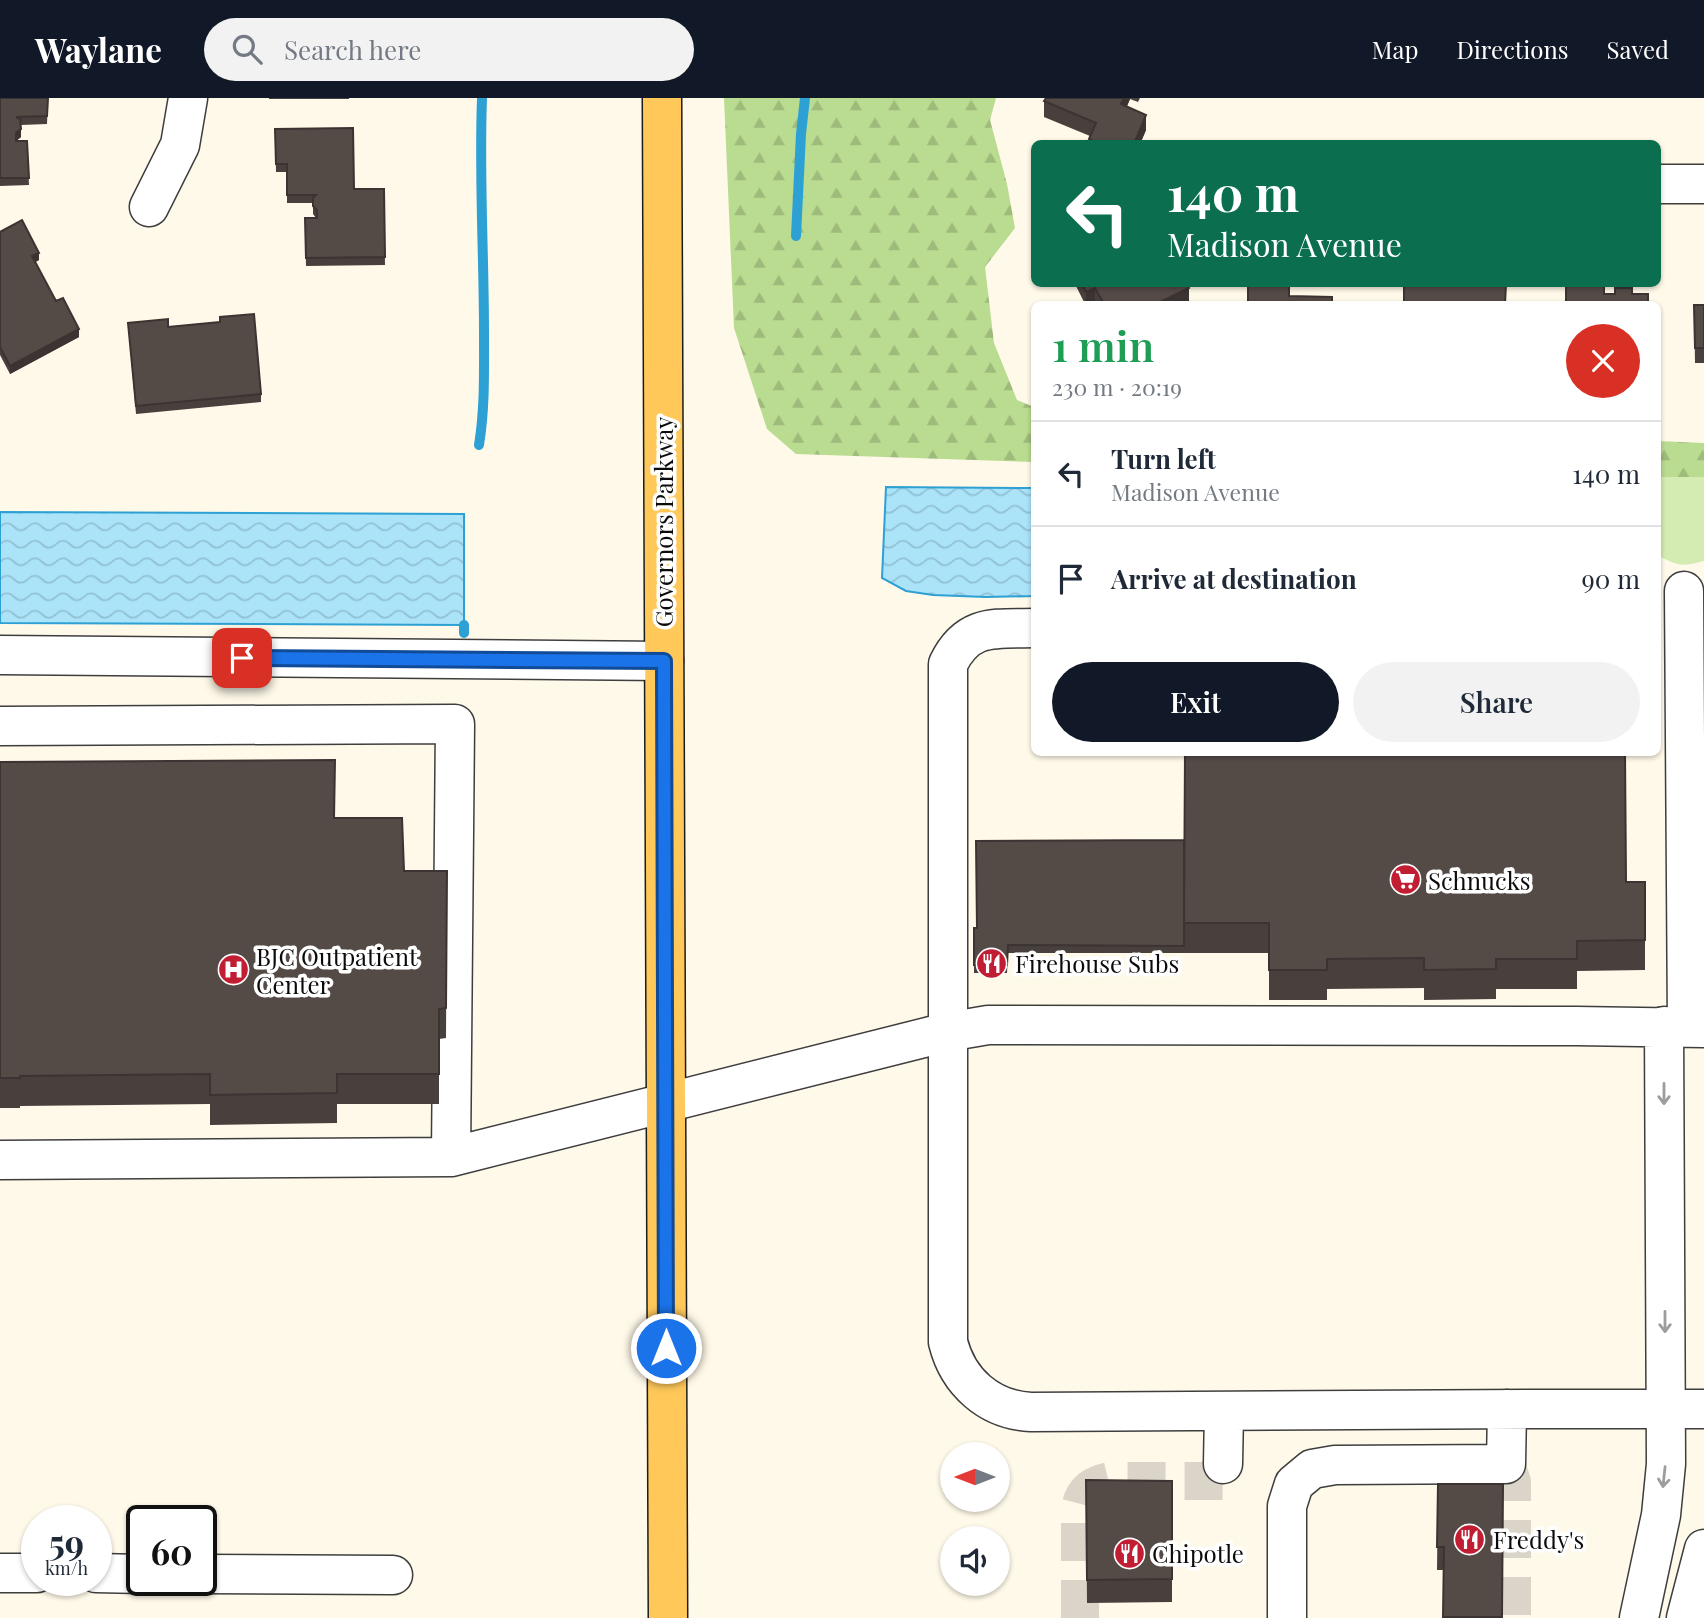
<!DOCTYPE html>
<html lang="en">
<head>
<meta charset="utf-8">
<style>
	body { margin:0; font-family:"Playfair Display",serif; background:#f2f2f3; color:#1f2937; height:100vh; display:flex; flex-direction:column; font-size:26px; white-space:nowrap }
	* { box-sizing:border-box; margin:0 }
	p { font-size:23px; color:#747a83 }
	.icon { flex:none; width:38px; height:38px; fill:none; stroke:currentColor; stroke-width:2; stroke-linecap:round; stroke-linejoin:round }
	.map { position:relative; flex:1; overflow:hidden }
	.details { position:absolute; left:1031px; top:203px; width:630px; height:455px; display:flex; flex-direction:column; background:#fff; border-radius:10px; box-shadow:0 2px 5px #0004 }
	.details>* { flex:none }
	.guide { position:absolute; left:1031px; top:42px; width:630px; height:147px; border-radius:10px; box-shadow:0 2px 5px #0004; background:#0b6e4f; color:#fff; overflow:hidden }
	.needle { width:46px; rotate:270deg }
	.buttons { position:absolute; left:940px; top:1344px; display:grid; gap:14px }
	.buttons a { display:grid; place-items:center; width:70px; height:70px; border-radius:50%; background:#fff; box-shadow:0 2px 5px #0004; font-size:35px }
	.speed { position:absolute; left:21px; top:1407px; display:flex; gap:14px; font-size:35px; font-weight:700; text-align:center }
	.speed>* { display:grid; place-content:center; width:91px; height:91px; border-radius:50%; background:#fff; box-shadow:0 2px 5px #0004; line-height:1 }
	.speed small { font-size:18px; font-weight:400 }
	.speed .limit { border:4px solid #111; border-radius:10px; background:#fff; color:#111 }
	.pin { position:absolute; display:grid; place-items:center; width:60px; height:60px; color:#fff; margin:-30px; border-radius:14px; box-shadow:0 4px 10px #0006 }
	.me { position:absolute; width:77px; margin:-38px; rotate:0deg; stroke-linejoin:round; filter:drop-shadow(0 0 5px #0008) }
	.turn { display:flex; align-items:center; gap:24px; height:147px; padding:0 21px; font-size:32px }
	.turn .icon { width:91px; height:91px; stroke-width:2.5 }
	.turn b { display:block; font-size:49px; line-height:60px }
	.round { display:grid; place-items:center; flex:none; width:74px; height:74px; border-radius:37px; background:#f2f2f3 }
	.headline { display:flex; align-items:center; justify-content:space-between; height:119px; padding:0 21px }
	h1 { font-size:42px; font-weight:600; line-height:52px; color:#1e9e55 }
	.button { display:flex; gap:14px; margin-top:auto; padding:14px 21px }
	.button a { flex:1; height:80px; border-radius:42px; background:#111827; color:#fff; font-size:28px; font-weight:600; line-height:80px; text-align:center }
	.button a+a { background:#f2f2f3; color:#1f2937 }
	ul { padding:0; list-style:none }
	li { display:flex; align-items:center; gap:21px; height:105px; padding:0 21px; border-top:2px solid #e0e1e3 }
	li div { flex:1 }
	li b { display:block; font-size:26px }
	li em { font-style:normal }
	header { display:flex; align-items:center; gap:42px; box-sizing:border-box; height:98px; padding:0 35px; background:#111827; color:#fff }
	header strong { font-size:33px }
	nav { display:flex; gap:38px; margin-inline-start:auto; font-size:24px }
	.search { width:490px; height:63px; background:#f2f2f3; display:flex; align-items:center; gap:18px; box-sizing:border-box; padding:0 24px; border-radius:38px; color:#747a83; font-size:26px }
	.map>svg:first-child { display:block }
	.grass { fill:#d4ebb1 }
	.forest { fill:url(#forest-firs) }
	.water { fill:url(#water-waves); stroke:#2ea1d4; stroke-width:2 }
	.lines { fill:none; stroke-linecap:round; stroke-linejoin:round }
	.stream { stroke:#2ea1d4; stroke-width:10 }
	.minor-tunnel { stroke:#dad5c8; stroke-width:38; stroke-dasharray:38 19; stroke-linecap:butt }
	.minor-casing { stroke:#3e3e3e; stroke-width:41 }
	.major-casing { stroke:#1c1c1c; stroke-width:41 }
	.minor { stroke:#fff; stroke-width:38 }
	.major { stroke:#ffc859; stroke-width:38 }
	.wall { fill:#48403d }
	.shaded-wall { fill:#3b3432 }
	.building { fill:#544b47; stroke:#3b3432; stroke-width:2 }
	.oneway { stroke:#9d9d9d }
	.route-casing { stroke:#114b97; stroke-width:18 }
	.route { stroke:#1a73e8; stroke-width:12 }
	.labels { text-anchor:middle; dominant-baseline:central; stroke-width:7; stroke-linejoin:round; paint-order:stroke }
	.street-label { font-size:24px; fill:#0b0b0b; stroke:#fff }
	.poi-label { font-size:24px; fill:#0b0b0b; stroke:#fff; text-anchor:start }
</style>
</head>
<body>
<header>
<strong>Waylane</strong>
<div class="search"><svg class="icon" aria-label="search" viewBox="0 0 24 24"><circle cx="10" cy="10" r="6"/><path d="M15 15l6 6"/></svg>Search here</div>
<nav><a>Map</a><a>Directions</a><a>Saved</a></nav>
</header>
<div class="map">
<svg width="1704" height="1520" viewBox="0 0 1704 1520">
	<defs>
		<pattern id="forest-firs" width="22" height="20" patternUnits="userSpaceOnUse" patternTransform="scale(1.75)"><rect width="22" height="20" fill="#b9dc90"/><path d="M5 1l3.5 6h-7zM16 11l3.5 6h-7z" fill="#9ebb7b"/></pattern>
		<pattern id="water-waves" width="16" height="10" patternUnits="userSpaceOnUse" patternTransform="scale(1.75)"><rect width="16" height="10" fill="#abe3f9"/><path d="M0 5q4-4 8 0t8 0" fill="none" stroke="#92c1d4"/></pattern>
	</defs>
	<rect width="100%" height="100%" fill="#fff9e9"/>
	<path class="grass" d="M1704,379V463C1681,469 1678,468 1657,457V379Z"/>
	<path class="forest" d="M724,0H996L990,22L1007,86L1015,130L985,169L994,245L1017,302L1034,309V364L796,356L767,331L734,230Z
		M1657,343L1704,345V379H1657Z"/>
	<path class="water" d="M886,389L1034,390V498L986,499L933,497L906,493L882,480Z
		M0,414L464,416V527L0,525Z"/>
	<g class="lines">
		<path class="stream" d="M796,138L801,36L805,0
			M479,347C485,310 484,273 484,235C484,157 479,78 482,0
			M464,527V535"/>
		<path class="minor-tunnel" d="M1506,1366L1512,1384V1520
			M1080,1520V1411C1083,1393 1092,1387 1110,1383H1223"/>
		<defs>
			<path id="minor" d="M1657,86H1704
				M149,109L180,47L188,0
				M1684,493L1687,929
				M1034,530C995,531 968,525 948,566V1244C958,1284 989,1312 1031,1314L1540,1311H1704
				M0,557L664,563
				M0,628L455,626L451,1059
				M0,1062L451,1059L947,934L988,927L1576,928L1704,930
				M1223,1366L1224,1313
				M0,1475H37
				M96,1475L142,1476
				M201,1476L393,1477
				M1287,1520V1408L1294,1386L1312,1371L1335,1367L1506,1366L1507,1311
				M1639,1520L1661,1417L1666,1366L1664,928
				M1686,1520L1704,1451"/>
			<path id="major" d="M662,0L668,1520"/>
		</defs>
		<use href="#minor" class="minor-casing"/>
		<use href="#major" class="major-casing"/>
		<use href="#minor" class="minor"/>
		<use href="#major" class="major"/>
	</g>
	<path class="wall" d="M0,0H48L47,26L21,27V39L16,43H27L29,87L0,88Z
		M269,0H349V1H269Z
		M1046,0H1140L1138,4L1130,1L1127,8L1146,32L1140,46H1089L1090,38L1044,19V3Z
		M275,31L354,91H384L385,167L306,168L305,120H316L313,116V105H287V74H276Z
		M0,134L39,162L35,164L56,203L79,239L10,276L0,257Z
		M1075,186H1186L1189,206H1096L1095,205L1085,206Z
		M1694,207H1704V265H1695Z
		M128,225L168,229L261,296V304L136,316Z
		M0,664L334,720L404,773H447L446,940L439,941V1006H337V1025L210,1027V1006L20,1008V1010H0Z
		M1626,784H1645V872L1577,873V891H1496V901L1424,902V890L1327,891V902H1269V855H1008L1007,875H974V830Z
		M1086,1382L1172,1383V1504L1087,1505Z
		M1438,1386H1503L1502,1520H1443L1444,1472H1437Z"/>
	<path class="shaded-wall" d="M1124,0H1130V1L1121,22V6Z
		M1146,17V32L1140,46H1134Z
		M21,31V39L16,43V35Z
		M39,155V162L32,166V158Z
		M1095,190V205L1086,206V194Z
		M1189,190V206H1156Z
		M79,231V239L10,276V268Z"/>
	<path class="building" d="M0,0H48L47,18L16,19L20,21L21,31L16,35V43H27L29,80H0Z
		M1046,0H1124L1121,6L1146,17L1134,46H1100L1089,41L1096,25L1044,3Z
		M353,30L354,91H384L385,159L306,160L305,120H317V112L313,108V100L316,97H287V66H276L275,31Z
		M22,122L39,155L32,158L56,203L63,200L79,231L10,268L0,249V134Z
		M1082,186H1186L1189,190L1156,206H1104L1095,190L1086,194Z
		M1248,186H1289V198L1332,199V206H1348H1248Z
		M1404,186H1506L1505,206H1404Z
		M1566,186H1604V196H1615V190H1632V196H1648V206H1566Z
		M1694,207H1704V250H1695Z
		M254,216L261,296L136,308L128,225L168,221V229L220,224V219Z
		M1185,654H1625L1626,784H1645V842L1577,843V861H1496V871L1424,872V860L1327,861V872H1269V825H1184Z
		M335,662L334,720H402L404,773H447L446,910L439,911V976H337V995L210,997V976L20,978V980H0V664Z
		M1184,742V848L1008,847L1007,867H974V830H977L976,743Z
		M1086,1382L1172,1383V1481L1087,1482Z
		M1438,1386H1503L1502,1519H1443L1444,1449H1437Z"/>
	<defs><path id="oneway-shaft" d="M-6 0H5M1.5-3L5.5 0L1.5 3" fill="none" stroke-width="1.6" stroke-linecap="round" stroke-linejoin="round" transform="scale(1.75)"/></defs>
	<g class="oneway">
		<use href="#oneway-shaft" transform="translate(1664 996) rotate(90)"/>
		<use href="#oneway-shaft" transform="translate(1665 1224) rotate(90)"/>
		<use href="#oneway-shaft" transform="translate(1664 1379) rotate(96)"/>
	</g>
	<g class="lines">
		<defs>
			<path id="route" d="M242,560L664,563L666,1250"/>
		</defs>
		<use href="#route" class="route-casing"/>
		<use href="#route" class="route"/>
	</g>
	<defs>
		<symbol id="supermarket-disc" viewBox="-11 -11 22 22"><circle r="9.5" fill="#c11d33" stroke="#fff"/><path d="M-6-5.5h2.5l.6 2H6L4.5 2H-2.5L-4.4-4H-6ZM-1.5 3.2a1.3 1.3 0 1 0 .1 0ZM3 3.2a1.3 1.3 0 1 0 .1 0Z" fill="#fff"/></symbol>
		<symbol id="restaurant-disc" viewBox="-11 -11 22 22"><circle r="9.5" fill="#c11d33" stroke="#fff"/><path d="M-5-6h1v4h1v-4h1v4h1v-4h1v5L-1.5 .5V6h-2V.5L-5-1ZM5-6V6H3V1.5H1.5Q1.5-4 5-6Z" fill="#fff"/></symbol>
		<symbol id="hospital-disc" viewBox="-11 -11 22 22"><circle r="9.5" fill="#c11d33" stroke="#fff"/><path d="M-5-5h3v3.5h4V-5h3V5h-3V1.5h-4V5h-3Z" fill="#fff"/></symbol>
	</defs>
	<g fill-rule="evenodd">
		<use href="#supermarket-disc" x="1388" y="764" width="35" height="35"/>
		<use href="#restaurant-disc" x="974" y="848" width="35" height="35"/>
		<use href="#hospital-disc" x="216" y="854" width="35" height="35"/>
		<use href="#restaurant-disc" x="1452" y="1424" width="35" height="35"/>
		<use href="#restaurant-disc" x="1112" y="1438" width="35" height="35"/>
	</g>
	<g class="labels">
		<g class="street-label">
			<text transform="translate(663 424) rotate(-90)">Governors Parkway</text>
		</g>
		<g class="poi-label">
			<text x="1428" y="782">Schnucks</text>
			<text x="256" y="858">BJC Outpatient<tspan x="256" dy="28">Center</tspan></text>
			<text x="1015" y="865">Firehouse Subs</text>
			<text x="1493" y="1441">Freddy's</text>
			<text x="1152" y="1455">Chipotle</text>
		</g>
	</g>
</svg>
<div class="buttons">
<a><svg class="needle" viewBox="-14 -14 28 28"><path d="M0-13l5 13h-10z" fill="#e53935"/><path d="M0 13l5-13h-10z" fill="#747a83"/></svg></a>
<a><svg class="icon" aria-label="sound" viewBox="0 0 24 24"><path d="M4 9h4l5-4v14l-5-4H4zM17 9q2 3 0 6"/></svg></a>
</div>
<div class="speed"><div>59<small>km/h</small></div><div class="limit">60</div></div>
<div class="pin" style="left:242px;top:560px;background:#d93025"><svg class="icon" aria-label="arrive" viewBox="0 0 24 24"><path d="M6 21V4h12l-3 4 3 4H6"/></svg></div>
<svg class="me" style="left:666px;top:1250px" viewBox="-20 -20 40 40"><circle r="17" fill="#1a73e8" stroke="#fff" stroke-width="3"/><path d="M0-11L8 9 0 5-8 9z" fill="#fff"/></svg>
<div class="guide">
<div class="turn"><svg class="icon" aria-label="left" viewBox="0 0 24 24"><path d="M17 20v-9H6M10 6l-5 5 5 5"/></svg><div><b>140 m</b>Madison Avenue</div></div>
</div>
<section class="details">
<div class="headline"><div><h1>1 min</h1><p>230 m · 20:19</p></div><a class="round" style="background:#d93025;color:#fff"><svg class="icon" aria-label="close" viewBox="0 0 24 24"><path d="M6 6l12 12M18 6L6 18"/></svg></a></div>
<ul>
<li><svg class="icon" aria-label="left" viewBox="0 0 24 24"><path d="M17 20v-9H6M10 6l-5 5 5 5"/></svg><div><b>Turn left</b><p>Madison Avenue</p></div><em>140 m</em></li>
<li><svg class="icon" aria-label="arrive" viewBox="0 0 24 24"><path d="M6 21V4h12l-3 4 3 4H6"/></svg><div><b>Arrive at destination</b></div><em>90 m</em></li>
</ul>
<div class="button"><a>Exit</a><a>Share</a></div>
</section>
</div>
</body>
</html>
